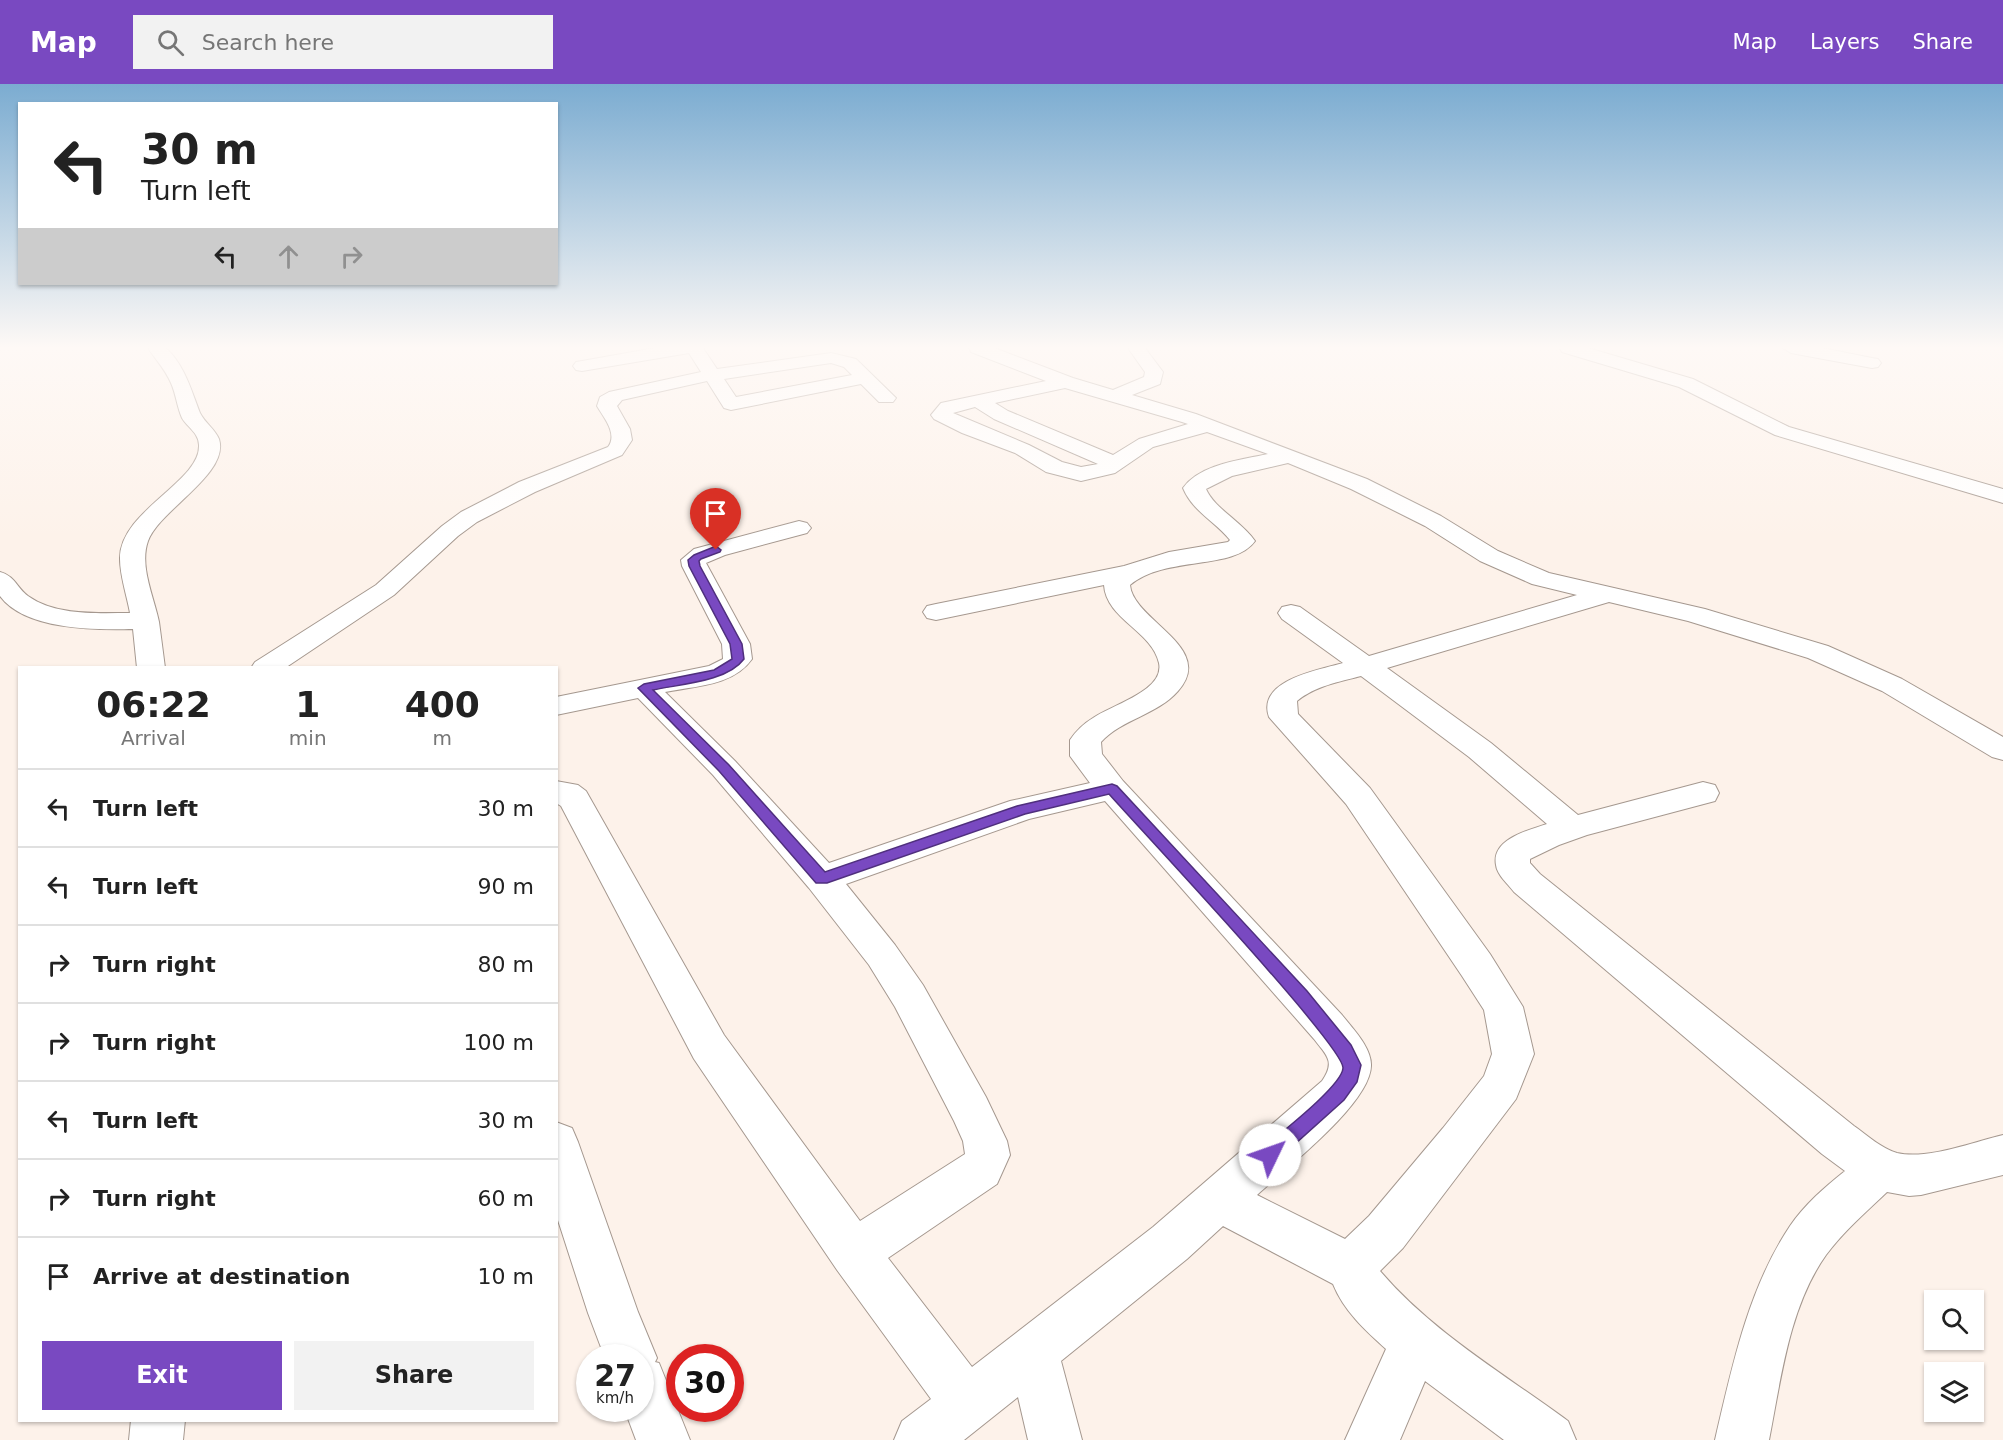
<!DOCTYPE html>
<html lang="en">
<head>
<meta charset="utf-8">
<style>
	body { margin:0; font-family:"DejaVu Sans",sans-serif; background:#f2f2f2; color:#222; height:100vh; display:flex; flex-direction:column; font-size:22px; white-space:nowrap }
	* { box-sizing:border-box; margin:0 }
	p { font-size:20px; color:#767676 }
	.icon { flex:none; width:33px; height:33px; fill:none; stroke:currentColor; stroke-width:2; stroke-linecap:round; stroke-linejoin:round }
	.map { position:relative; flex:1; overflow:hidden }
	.panel { position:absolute; left:18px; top:582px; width:540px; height:756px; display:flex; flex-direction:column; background:#fff; border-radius:0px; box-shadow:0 2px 4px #0004 }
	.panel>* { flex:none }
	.banner { position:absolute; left:18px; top:18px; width:540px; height:183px; border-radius:0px; box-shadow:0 2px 4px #0004; background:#fff; color:#222; overflow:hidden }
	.controls { position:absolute; left:1924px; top:1206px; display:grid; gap:12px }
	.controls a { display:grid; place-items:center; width:60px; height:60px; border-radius:0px; background:#fff; box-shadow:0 2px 4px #0004; font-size:30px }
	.speed { position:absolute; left:576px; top:1260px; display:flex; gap:12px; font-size:30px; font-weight:700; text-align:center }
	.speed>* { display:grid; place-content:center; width:78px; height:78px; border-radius:50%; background:#fff; box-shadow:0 2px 4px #0004; line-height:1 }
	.speed small { font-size:15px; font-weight:400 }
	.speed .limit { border:9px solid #d22; background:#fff; color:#111 }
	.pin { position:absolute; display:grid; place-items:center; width:51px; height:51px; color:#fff; margin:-62px -26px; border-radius:50% 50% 50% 0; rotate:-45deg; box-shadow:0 0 6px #0007 }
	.pin .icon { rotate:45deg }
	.me { position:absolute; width:66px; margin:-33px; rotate:48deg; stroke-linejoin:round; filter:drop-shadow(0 0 4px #0008) }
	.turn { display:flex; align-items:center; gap:21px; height:126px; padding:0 24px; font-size:27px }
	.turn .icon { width:78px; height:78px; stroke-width:2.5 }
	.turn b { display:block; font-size:42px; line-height:51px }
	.lanes { display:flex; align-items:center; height:57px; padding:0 24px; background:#0003; justify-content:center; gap:30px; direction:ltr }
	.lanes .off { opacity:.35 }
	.eta { display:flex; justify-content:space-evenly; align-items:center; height:102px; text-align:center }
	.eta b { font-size:36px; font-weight:800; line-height:42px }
	.primary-button { display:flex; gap:12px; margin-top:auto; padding:12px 24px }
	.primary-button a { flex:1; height:69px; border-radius:0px; background:#7949c1; color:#fff; font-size:24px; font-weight:800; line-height:69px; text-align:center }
	.primary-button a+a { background:#f2f2f2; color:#222 }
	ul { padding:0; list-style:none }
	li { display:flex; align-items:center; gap:18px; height:78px; padding:0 24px; border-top:2px solid #e0e0e0 }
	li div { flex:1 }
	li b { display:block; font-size:22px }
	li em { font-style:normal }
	header { display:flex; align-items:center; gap:36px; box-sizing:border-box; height:84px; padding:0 30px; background:#7949c1; color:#fff }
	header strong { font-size:28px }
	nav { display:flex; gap:33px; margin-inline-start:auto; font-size:21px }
	.search { width:420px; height:54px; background:#f2f2f2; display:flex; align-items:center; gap:15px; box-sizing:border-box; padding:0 21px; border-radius:0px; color:#767676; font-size:22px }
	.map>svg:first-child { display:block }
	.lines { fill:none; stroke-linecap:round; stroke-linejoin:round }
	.minor-casing { stroke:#a5988f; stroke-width:2 }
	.minor { fill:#fff; fill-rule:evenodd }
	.route { fill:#7949c1; stroke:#4f2f7d; stroke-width:1.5 }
</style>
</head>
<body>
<header>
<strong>Map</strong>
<div class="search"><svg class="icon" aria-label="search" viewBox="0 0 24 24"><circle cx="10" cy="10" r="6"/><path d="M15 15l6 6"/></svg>Search here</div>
<nav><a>Map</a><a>Layers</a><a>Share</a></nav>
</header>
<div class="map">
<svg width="2003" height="1356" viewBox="0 0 2003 1356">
	<rect width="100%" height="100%" fill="#fdf2ea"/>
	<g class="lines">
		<defs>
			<path id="minor" d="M148,264H166C185,282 191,306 200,329C205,339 215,345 219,355C230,390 159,426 148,457C139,482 154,513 159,538C161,553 163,568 165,584H137L133,545C94,546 25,546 0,512V488C15,492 17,504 28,512C56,532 97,529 130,529C127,512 120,492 120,475C119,427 201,398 199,361C199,349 187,343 182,334C177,323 176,310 171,299C165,285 156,276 148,264Z
				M655,264H703L717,285L831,269L856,275L896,314L893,318H879L861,300L731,326L724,324L707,297L622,316L617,322L630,345L632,356L622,371L535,408L477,438L458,452L394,511L285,584H251L255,578L376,501L442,442L461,428L519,398L608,363C618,350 604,334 597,322L600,313L609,308L701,288L689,269L582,287L576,286L573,282L576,278L582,277ZM831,279L844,283L852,291L736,313L724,295Z
				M969,264H994L1073,294L1113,306L1144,293L1145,288L1128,264H1145L1163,288L1160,300L1132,311L1196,330L1367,395L1441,432L1498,467L1549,489L1705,525L1828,562L1902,595L2003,653V676L1992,673L1882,607L1808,574L1688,537L1609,518L1387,584L1491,659L1578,731L1703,698L1715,701L1719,709L1715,717L1587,751L1559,761L1530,775V779L1540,790L1854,1042C1867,1051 1882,1065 1897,1069C1928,1076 1973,1058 2003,1051V1091L1921,1111L1909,1112L1887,1108C1866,1128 1844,1147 1826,1171C1789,1223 1781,1295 1769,1356H1715C1732,1283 1748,1205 1790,1142C1805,1120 1825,1103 1845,1087L1822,1070L1514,808C1508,800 1497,791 1496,781C1491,755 1529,746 1547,740L1469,673L1361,592C1339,598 1315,602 1297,617L1298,630L1370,704L1490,870L1523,923L1534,970L1516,1015L1403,1164L1380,1187C1432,1248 1504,1290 1568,1337L1576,1356H1504L1425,1297L1400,1356H1345L1386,1265C1365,1246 1344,1227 1333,1200L1223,1142L1187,1175L1061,1277L1082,1356H1028L1018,1313L964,1356H894L902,1337L931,1315L837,1186L694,975L561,722L556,719V697L578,701L586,707L724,951L860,1137L965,1070L963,1057L954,1037L895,923L869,881L809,804L713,691L638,614L556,631V613L709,582L723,575L722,560L682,482L681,476L694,465L799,437L807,439L811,444L807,449L725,471L706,479L750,560L752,575C733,602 695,602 665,608L735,677L829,779L1010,717L1090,699L1070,672V656C1076,647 1083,640 1093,634C1111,621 1165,607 1159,579C1152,547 1106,535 1104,501L936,536L927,534L923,528L927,522L936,520L1124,482L1169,468L1228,458L1230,456C1215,437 1193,428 1183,404C1200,380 1241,376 1268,370L1207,348L1153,363L1115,389L1081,397L1046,388L1015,369L962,349L934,335L931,331L941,319L1046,297L971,268ZM1065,304L1182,338L1188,340L1139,355L1113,371L1008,327L995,319ZM975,323L994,335L1098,380L1081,383L1062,378L1029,361L953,329ZM1288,379L1351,405L1425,442L1480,477L1532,500L1577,511L1369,572L1300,523L1291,521L1282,523L1278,529L1282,535L1343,579C1319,586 1256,596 1269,633L1346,720L1462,892L1484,926L1492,970L1484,992L1443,1044L1369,1132L1345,1155L1257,1111C1285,1085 1370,1020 1371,982C1372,964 1353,945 1342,931L1123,697L1102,670L1101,658C1122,635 1157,631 1178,607C1217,563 1133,537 1130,501C1166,471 1234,487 1255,457C1241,437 1214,424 1206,405L1232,392ZM1105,717L1314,955C1326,971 1336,977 1322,997L1153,1143L972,1283L888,1174L997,1100L1010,1071L1007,1057L986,1013L923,901L895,861L846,800L1029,735Z
				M1560,264H1588L1693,295L1789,343L2003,405V419L1775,351L1679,303L1562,268Z
				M1783,264H1822L1872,274L1878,275L1881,279L1878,283L1872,284L1791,269Z
				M556,1038L572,1044L578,1058L638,1228L657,1274L655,1278L659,1279L690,1356H636L624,1324H640V1274H605L588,1229L556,1130Z
				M131,1336H185L183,1356H129Z"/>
		</defs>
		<use href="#minor" class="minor-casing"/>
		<use href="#minor" class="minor"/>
	</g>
	<linearGradient id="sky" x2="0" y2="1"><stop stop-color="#7bacd1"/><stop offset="0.58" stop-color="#fef9f6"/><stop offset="1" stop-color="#fef9f6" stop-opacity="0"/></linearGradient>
	<rect width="2003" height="454" fill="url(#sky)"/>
	<path class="route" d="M716,462L721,466L720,468L701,475L699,477L700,482L742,560L744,575C727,598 680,600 653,606L729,681L825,788L1017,722L1112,700L1117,702L1307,907L1351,961L1361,981L1357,998L1344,1016L1276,1077L1270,1079L1263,1077L1260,1071L1263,1064C1278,1051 1342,1002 1343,984C1344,962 1138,743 1109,710L1025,730L827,799H816L719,687L638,604L644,600L714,586L732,575L730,560L689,482L688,476L694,471Z"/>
</svg>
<div class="controls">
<a><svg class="icon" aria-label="search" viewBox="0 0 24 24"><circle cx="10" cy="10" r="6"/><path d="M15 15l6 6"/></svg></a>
<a><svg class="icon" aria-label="layers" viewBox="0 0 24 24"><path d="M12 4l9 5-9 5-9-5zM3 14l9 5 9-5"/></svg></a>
</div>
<div class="speed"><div>27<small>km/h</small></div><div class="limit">30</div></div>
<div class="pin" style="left:716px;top:466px;background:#d93025"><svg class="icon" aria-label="arrive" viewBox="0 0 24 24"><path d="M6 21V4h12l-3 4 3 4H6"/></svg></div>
<svg class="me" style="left:1270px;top:1071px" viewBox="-20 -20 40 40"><circle r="19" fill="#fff"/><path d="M0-13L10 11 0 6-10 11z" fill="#7949c1"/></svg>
<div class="banner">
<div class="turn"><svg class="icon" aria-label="left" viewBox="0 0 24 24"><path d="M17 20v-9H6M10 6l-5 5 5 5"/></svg><div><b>30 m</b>Turn left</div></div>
<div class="lanes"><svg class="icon" aria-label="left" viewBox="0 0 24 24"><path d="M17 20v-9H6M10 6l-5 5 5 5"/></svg><svg class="icon off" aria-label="ahead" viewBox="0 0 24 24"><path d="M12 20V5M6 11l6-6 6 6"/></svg><svg class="icon off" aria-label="right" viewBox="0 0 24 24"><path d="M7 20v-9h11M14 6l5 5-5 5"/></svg></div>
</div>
<section class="panel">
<div class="eta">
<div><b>06:22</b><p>Arrival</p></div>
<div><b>1</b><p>min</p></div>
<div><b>400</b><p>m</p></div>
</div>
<ul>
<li><svg class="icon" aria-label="left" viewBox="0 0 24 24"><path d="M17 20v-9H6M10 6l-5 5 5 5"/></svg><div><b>Turn left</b></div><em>30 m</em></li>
<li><svg class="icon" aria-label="left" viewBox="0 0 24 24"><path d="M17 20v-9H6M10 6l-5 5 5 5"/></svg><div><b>Turn left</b></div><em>90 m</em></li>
<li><svg class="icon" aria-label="right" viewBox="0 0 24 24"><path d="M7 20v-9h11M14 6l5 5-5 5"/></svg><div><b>Turn right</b></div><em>80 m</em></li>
<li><svg class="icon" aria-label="right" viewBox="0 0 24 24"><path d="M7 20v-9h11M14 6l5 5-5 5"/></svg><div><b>Turn right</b></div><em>100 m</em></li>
<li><svg class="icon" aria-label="left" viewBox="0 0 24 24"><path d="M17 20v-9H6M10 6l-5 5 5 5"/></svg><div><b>Turn left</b></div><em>30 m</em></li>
<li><svg class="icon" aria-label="right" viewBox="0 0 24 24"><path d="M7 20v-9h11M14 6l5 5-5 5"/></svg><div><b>Turn right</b></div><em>60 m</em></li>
<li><svg class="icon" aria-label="arrive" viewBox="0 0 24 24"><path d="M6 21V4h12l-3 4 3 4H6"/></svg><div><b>Arrive at destination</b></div><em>10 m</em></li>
</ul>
<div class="primary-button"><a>Exit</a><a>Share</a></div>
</section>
</div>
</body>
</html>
